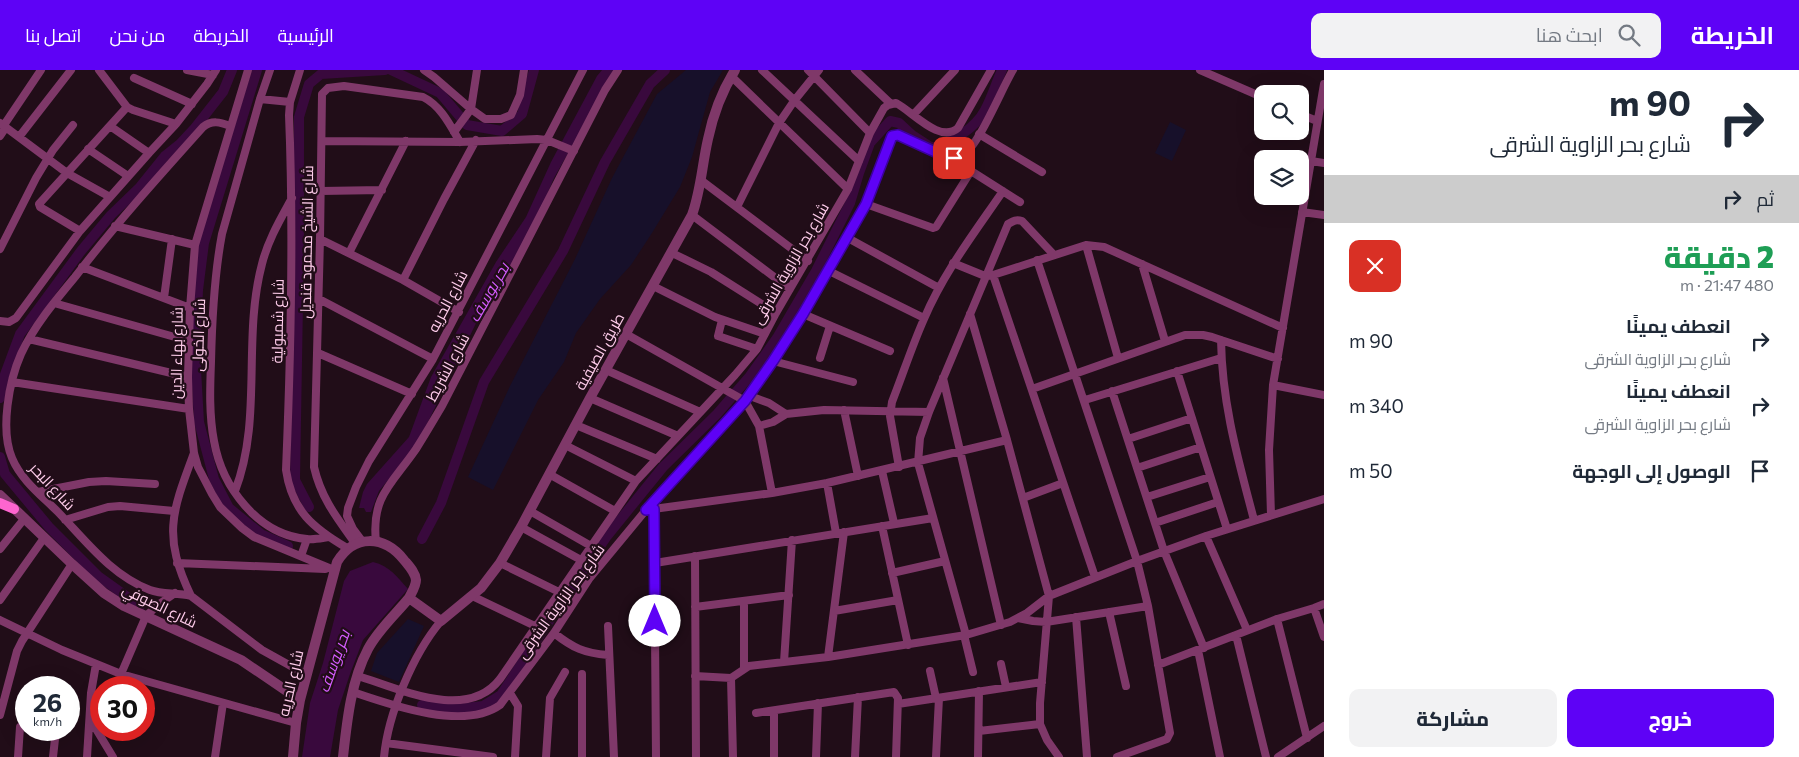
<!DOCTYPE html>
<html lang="ar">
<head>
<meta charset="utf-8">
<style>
	body { margin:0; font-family:Commissioner,Cairo,sans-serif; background:#f2f2f3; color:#1f2937; direction:rtl; height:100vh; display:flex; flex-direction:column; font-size:19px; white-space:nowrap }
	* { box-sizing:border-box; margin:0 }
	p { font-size:16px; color:#747a83 }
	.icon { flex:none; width:28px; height:28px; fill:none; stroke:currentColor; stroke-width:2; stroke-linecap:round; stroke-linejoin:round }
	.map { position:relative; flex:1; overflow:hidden; direction:ltr }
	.panel { display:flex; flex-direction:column; background:#fff; width:475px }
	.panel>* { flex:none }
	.top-card { background:#fff; color:#1f2937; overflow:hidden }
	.buttons { position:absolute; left:1254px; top:15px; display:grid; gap:10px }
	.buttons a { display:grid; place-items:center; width:55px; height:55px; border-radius:10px; background:#fff; box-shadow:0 5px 20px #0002; font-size:25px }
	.speed { position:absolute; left:15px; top:606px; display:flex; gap:10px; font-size:25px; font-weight:700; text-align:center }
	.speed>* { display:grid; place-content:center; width:65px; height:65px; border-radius:50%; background:#fff; box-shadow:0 5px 20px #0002; line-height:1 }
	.speed small { font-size:12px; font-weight:400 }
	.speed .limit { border:8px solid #d22; background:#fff; color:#111 }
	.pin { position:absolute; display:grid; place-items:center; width:42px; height:42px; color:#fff; margin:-21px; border-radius:10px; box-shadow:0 2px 8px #0006 }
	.me { position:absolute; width:55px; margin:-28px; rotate:0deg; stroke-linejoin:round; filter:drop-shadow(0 0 4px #0008) }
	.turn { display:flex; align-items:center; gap:18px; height:105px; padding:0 25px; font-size:22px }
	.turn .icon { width:65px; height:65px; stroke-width:2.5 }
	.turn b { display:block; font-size:35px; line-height:42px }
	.then { display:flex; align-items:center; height:48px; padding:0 25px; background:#0003; gap:10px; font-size:19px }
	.round { display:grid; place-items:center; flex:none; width:52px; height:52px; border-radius:10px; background:#f2f2f3 }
	.overview { display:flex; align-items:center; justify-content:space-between; height:85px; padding:0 25px }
	h1 { font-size:30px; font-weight:800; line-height:38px; color:#1e9e55 }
	.cta { display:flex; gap:10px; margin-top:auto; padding:10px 25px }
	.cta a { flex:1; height:58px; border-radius:10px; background:#5e02f6; color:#fff; font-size:20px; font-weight:800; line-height:58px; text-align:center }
	.cta a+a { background:#f2f2f3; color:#1f2937 }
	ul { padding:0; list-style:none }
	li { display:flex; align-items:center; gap:15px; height:65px; padding:0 25px }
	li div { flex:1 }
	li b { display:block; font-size:19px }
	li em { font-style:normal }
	header { display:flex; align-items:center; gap:30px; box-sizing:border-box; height:70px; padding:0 25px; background:#5e02f6; color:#fff }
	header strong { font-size:24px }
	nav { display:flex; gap:28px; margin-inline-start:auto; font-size:18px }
	.search { width:350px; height:45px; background:#f2f2f3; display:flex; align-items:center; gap:12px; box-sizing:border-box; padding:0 18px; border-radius:10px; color:#747a83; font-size:19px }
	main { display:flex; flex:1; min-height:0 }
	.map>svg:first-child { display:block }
	.green { fill:#17102a }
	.water { fill:#39093d }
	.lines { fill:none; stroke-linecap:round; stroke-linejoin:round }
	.canal { stroke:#39093d; stroke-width:10 }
	.minor { stroke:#7f3869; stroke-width:8 }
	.tertiary { stroke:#7f3869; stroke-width:10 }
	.secondary { stroke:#fe65cf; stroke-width:10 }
	.route-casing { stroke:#3d01a0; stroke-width:12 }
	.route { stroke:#5e02f6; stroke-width:9 }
	.labels { text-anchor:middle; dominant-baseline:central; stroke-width:4.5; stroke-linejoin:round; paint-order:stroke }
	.street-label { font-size:15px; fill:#ffcdeb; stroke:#210d18 }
	.water-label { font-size:16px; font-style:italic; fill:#d45cfe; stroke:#210d18 }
</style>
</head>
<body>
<header>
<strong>الخريطة</strong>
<div class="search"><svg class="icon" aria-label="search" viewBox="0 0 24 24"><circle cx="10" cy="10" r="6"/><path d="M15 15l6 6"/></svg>ابحث هنا</div>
<nav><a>الرئيسية</a><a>الخريطة</a><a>من نحن</a><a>اتصل بنا</a></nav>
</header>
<main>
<section class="panel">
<div class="top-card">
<div class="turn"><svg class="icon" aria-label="right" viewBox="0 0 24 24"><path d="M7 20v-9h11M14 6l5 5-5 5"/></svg><div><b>90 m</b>شارع بحر الزاوية الشرقى</div></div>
<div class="then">ثم<svg class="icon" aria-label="right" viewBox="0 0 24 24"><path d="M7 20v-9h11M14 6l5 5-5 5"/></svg></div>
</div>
<div class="overview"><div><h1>2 دقيقة</h1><p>480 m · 21:47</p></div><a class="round" style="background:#d93025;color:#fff"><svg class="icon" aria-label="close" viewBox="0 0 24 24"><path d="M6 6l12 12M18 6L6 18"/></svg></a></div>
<ul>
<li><svg class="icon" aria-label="right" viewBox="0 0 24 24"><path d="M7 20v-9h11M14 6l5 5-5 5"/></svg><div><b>انعطف يمينًا</b><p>شارع بحر الزاوية الشرقى</p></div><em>90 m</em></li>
<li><svg class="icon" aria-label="right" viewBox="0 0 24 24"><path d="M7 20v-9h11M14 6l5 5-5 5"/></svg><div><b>انعطف يمينًا</b><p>شارع بحر الزاوية الشرقى</p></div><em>340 m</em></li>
<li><svg class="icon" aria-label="arrive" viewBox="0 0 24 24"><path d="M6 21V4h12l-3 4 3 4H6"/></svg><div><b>الوصول إلى الوجهة</b></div><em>50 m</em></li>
</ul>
<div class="cta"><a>خروج</a><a>مشاركة</a></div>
</section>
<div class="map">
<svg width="1324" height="687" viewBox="0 0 1324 687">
	<rect width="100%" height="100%" fill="#210d18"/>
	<path class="green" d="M686,0H723L710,22L692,87L680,117L652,163L631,195L600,229L576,263L564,292L538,330L493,420L468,407L510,316L575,189L612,108L657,24Z
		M1170,52L1186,60L1172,91L1155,83Z
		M408,549L424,556L399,612L371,601L377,583Z"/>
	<path class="water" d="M602,0H615L554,108L532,160L502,216L480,245L428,352L410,384L379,421L371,442H366L364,438H359L363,422L367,414L409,367L431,307L496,192L526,147L551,92L597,6Z
		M373,492C390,496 397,507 408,519L363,570L350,604L338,640L330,687H302L310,633L323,593L344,511L350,501Z"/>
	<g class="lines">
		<path class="canal" d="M257,0L204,173L198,220L195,282L199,352L214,409L229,438L261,464L288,476
			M391,0L440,23L467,55L502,61L522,44L534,0
			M0,328L4,307L20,264L81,181L111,145L140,117L165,86L180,74L194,59L223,22L232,0
			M0,387L5,404L49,457L98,506L140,536
			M309,437L295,410L299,173V47L309,14L321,4L385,0
			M422,469L441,433L484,312L563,181L605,92L650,14L665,0
			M422,635L456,639L483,636L501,625L545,557L607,466L663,397L717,344L750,306L777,268L816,201L850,133L859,103L870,73L890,51L899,53L912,65L932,78C952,72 975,59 985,40C992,27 996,13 1002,0"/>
		<path class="minor" d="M99,0L127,37L133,40L176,54
			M187,0L213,5
			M248,0L195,175L190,238L188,307L189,339L194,383L198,397L212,424L220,437L242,458L254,467L334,500
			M270,0L260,29L222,164C214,206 212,248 211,292C210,318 209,345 214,371C222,417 258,465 307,469C314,470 322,468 329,467
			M300,0L290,32L289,45C294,164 291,281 286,400C292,441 313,458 347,478
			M424,0L434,7L471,39L485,49H501L511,45L520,25L524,0
			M762,0L859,91
			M808,0L870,63
			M855,0L891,34
			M1200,0L1262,27
			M731,6L848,119
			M134,8L192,34
			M260,29L290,32
			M1300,44L1317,51
			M913,45L955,0
			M0,53L67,103L110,127
			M4,55L41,0
			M110,56L149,83
			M230,56C220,52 212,50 203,57C159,106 115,155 75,207C55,231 34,256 21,284C9,311 0,360 12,388C21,410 42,426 58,442C86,471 111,505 150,520C163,525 177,522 191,526L262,580L307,605
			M454,62L471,39L477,0
			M979,64L1042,102
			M0,66L6,57
			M19,67L71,0
			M322,71L460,72L537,69L547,70L574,81
			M88,79L128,106
			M1311,91L1324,93
			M702,111L808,191
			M321,121L382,120
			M866,134L933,158L936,157L971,101L1020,132
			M737,137L779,53L794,31L819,0
			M1302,142L1324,145
			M692,145L790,219
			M115,156L195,175
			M80,161L40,137L39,134L127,37
			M846,167L939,218
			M320,169L403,210L459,242
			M1086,175L1118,288
			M0,179L36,108L53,80L73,55
			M349,183L406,71
			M672,183L711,202L776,243
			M1037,190L1137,491L1148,536L1170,663L1167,669L1117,687
			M953,193L985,206L993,205L1086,175L1104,177L1283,258
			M1142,194L1165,271
			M82,197L190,238
			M827,200L924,248
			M993,205L1095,507
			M403,210L444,129L476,70
			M653,216L715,247L765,264
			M164,228L172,169
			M319,229L433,289
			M54,233L189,271
			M803,244L890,281
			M970,244L1007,370L1049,526L1040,633V654L1047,670L1059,687
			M722,250L718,266L757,279
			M0,251L9,252L16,248L80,161L149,83L176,54L207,14L216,0
			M626,264L745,331L759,356L772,423
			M29,269L188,307
			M1221,270C1222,334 1238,389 1254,450
			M318,283L412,324
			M820,288L830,256
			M773,291L853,312
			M606,300L700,342
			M1177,301L1227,459
			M943,308L1001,555
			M12,312L189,339
			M1273,315L1324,325
			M1032,319L1185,265H1203L1212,267L1278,289
			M1112,321L1164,481L1204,578
			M750,326L769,333L786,344
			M590,328L678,366
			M1085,330L1221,288
			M844,340L858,406
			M576,355L657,389
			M759,356L773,352L786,344L824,340L929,342
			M1128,369L1192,348
			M565,375L636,411
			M899,397L890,346L892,332C903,304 912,276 924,249C944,202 975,162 1003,121
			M1137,398L1201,377
			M882,401L894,453
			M549,404L615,441
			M827,413L836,463
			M235,421C263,349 242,269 262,194C268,170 280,150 292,128
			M38,422L89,412L106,411L155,414
			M1147,427L1210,407
			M1023,428L1063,413
			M654,439L656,687
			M646,440L772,423L827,413L1007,370
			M530,441L591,476
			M1271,445L1269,380L1273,315L1324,14
			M65,450L108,437L120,436L174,441
			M1155,453L1218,432
			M882,456L908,575
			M521,457L581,490
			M1206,466L1247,560
			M362,471L353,459L347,446L348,438L356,417L369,391L433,289L583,0
			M376,472C371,426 392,414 416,379C425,365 433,351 442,336L605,20L618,0
			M355,473C337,448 321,428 314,397L320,169L322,24L328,18L344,16L423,27C441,36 450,55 460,72
			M0,479L24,449
			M301,486L307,469
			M695,486L696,687
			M177,493L325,499
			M500,493L559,522
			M655,493L933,448
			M892,503L945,491
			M191,526C162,465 172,442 194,383
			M472,526L535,556
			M0,530L44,468
			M744,531V597
			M695,537L789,525
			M1314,538L1324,567
			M834,541L898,530
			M1109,542L1126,616
			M1076,547L1087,687
			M1018,548L1033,551L1046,552L1148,536
			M1277,549L1307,668
			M0,550L62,580L121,604L296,653
			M608,556L614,687
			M554,563C573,578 584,583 608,585
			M964,565L973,602
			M966,565L918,393L920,368L929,342L1008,154C1013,151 1016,149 1022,151L1054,185
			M1236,565L1266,687
			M1198,580L1220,687
			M828,587L844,462
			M784,592L792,470
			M1001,594L1006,617
			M1158,595L1277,549L1314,538L1324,534
			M930,601L936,628
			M121,604L146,546L158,535L175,523
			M582,604V687
			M358,606C400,619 467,652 500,609L636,411L735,305L757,279L776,243L848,119L870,63L884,38L888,35L896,33C913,42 940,74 958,58L991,0
			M695,606L731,608L749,596L828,587L966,565L1010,552L1027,543L1049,526L1137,491L1206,466L1324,429
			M731,608L733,687
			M353,622C391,635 464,661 500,635L554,563L589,509L646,440L750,326L803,244L866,134L891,66L899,65L949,87C954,88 959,88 964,84C979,75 1002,18 1013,0
			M510,623L518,636L515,687
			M898,634L1042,612
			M756,643L894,622L898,628L896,687
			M0,645L17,581L22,571L72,494
			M90,649L113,687
			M979,661L1040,654
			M386,673L493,687
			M18,687L20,657
			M53,687L55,669
			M87,687L91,623L96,594
			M215,687L223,633
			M384,687C388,644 413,584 441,551
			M546,687L550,628L565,602
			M774,687V641
			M816,687L818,633
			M855,687L858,627
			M936,687L939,628
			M978,687L979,621
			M1278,687L1324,656"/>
		<path class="tertiary" d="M0,425L72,494L104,523L124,536L241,590L300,630
			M409,528L441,551L481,518L500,493L521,457L590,328L692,145C701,120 702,95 708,69C713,45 722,21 735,0
			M293,687L296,653L300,630L337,492C354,464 384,465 404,490C409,496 415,502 416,510C416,516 412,522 409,528C396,544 378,560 368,579C351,611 347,651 343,687"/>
		<path class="secondary" d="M0,433L14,439"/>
	</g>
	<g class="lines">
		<defs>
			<path id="route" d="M655,551L654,439L646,440L745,331L773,291L803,244L866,134L892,66L898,65L944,86L954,88"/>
		</defs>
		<use href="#route" class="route-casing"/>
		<use href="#route" class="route"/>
	</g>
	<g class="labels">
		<g class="street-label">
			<text transform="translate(306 172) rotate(-89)">شارع الشيخ محمود قنديل</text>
			<text transform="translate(790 193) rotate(-60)">شارع بحر الزاوية الشرقى</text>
			<text transform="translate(447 231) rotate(-62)">شارع الحريه</text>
			<text transform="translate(277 251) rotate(-89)">شارع شمبولية</text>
			<text transform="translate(198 265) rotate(-88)">شارع الخولى</text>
			<text transform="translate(599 281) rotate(-61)">طريق الصيفية</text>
			<text transform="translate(176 283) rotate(-89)">شارع بهاء الدين</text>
			<text transform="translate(447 297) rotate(-62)">شارع الشريط</text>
			<text transform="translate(53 416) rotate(47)">شارع البحر</text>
			<text transform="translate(560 531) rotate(-54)">شارع بحر الزاوية الشرقى</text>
			<text transform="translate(160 535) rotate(26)">شارع الصوفي</text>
			<text transform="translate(290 613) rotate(-77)">شارع الحريه</text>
		</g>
		<g class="water-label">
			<text transform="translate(488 222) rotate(-60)">بحر يوسف</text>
			<text transform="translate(333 591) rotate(-70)">بحر يوسف</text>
		</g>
	</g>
</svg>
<div class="buttons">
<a><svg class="icon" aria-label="search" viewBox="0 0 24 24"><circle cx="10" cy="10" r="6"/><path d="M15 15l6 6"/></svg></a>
<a><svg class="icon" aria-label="layers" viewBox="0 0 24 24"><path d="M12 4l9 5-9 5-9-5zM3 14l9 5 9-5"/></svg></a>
</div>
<div class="speed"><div>26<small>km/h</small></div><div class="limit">30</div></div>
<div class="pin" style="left:954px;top:88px;background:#d93025"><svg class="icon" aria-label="arrive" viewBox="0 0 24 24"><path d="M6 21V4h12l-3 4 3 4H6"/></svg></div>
<svg class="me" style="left:655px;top:551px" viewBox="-20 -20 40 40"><circle r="19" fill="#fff"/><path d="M0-13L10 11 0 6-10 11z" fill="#5e02f6"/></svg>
</div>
</main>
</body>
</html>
